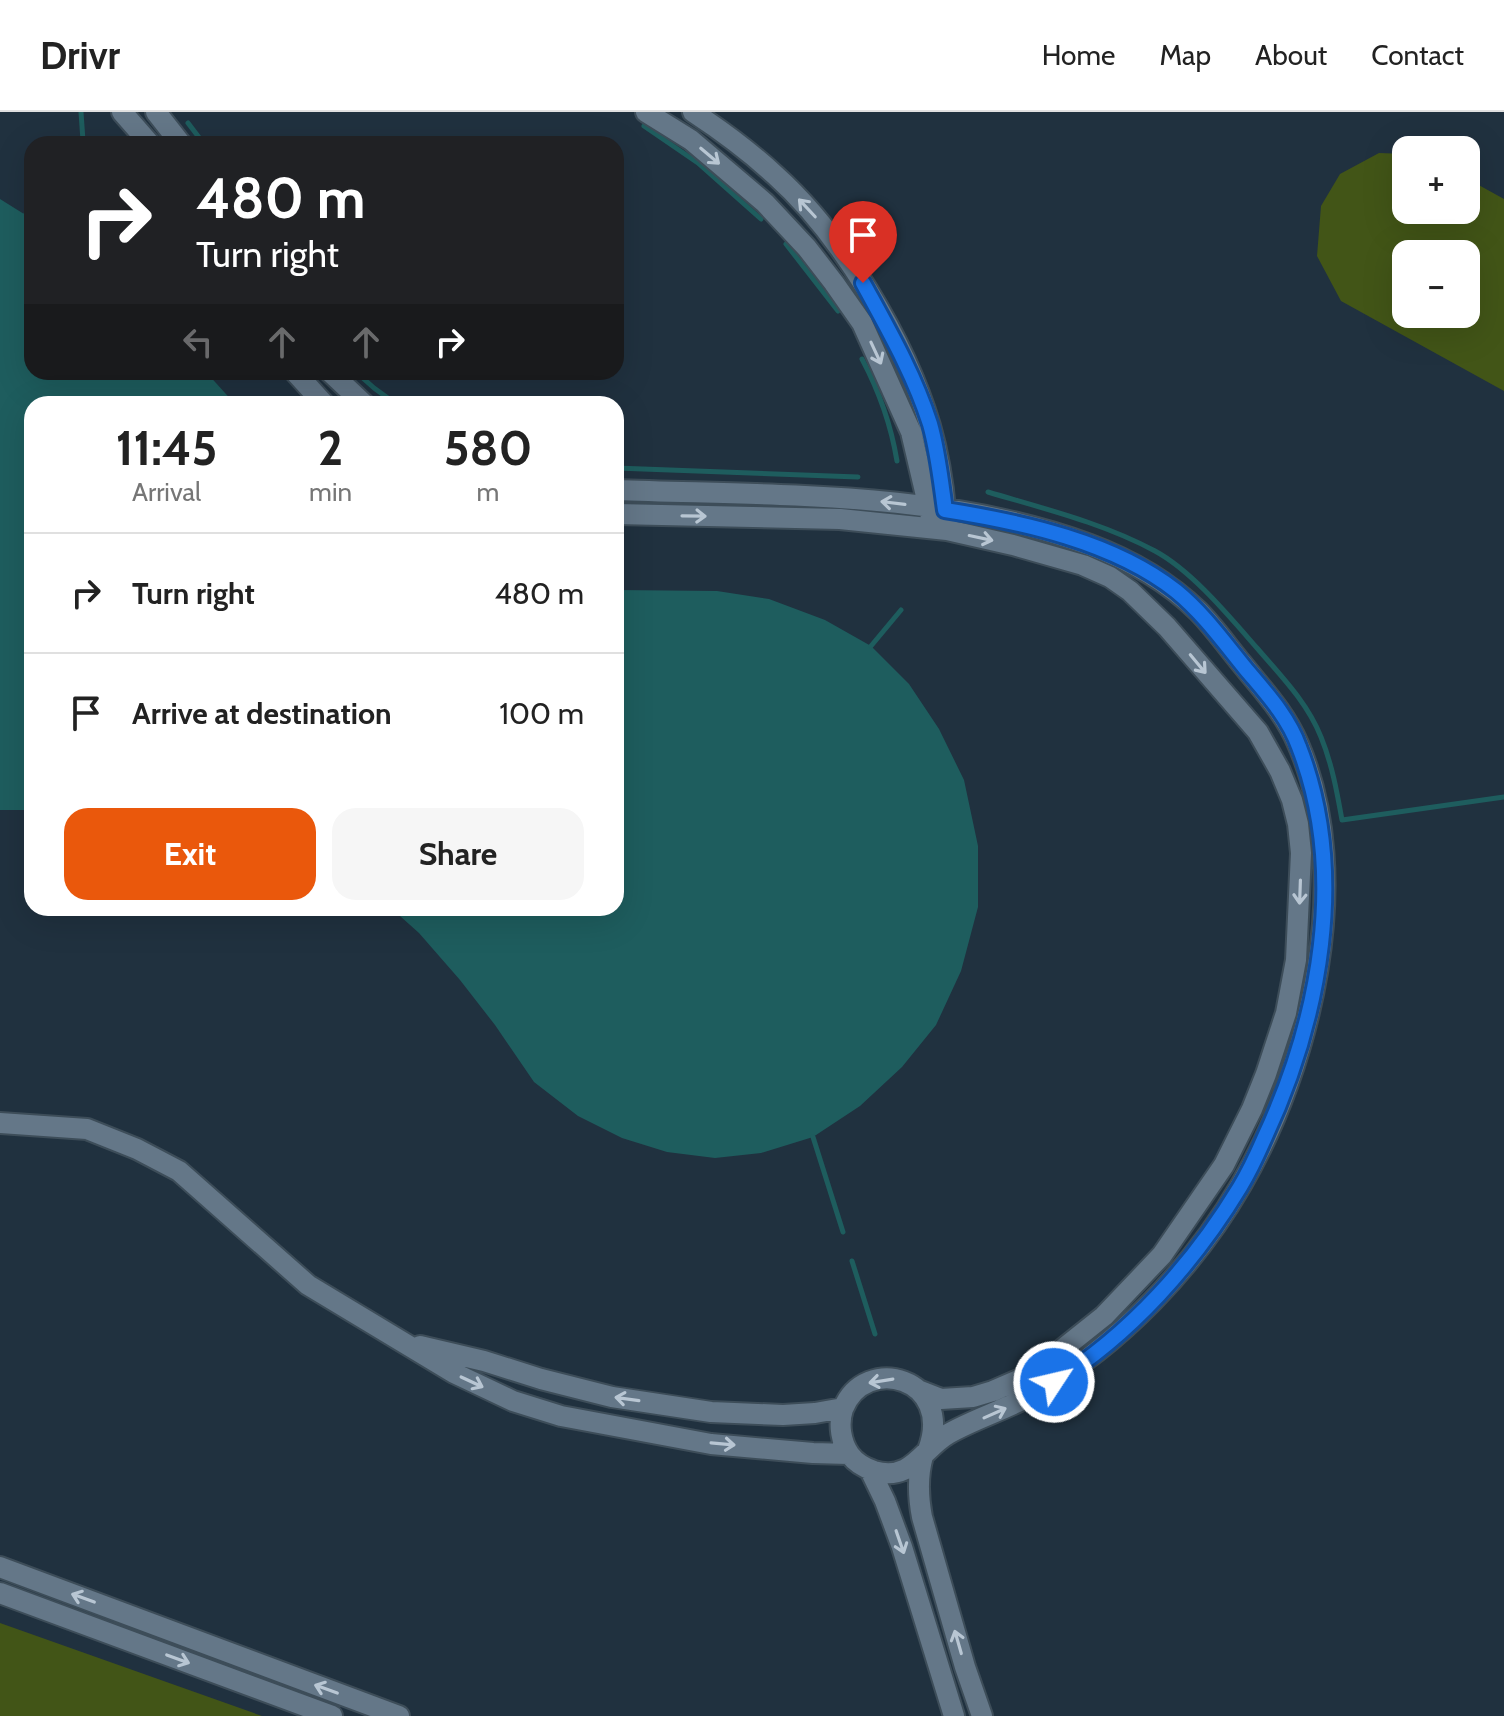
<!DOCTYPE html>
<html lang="en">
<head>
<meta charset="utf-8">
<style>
	body { margin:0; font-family:Cabin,sans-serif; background:#f6f6f6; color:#222; height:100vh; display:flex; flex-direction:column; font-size:30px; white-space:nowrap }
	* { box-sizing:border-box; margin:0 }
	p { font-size:26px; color:#767676 }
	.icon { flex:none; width:44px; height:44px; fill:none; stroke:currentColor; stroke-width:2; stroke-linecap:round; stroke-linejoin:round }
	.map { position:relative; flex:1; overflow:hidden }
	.panel { position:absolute; left:24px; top:284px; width:600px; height:520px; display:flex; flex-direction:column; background:#fff; border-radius:24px; box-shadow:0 8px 32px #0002 }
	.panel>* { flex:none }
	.banner { position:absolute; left:24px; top:24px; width:600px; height:244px; border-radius:24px; box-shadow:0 8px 32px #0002; background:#202124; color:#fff; overflow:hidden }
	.controls { position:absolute; left:1392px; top:24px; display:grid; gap:16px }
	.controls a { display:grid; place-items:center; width:88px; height:88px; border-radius:16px; background:#fff; box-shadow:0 8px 32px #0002; font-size:40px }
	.pin { position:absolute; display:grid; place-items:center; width:68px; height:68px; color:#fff; margin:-82px -34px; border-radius:50% 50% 50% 0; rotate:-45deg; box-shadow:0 0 8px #0007 }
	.pin .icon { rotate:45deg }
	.me { position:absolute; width:88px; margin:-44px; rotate:55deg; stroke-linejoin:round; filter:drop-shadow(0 0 6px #0008) }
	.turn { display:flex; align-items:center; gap:28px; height:168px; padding:0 40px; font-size:36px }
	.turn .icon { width:104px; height:104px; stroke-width:2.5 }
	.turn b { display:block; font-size:56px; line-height:68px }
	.lanes { display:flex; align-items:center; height:76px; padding:0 40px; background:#0003; justify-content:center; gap:40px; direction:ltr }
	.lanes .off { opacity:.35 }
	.eta { display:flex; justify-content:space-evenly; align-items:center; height:136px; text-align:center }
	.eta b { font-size:48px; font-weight:800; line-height:56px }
	.primary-button { display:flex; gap:16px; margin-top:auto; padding:16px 40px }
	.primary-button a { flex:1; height:92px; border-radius:24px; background:#ea580c; color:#fff; font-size:32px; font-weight:800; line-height:92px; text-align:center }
	.primary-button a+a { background:#f6f6f6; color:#222 }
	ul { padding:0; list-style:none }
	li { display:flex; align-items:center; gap:24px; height:120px; padding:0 40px; border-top:2px solid #e0e0e0 }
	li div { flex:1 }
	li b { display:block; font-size:30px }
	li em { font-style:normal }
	header { display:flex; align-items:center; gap:48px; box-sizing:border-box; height:112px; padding:0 40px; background:#fff; border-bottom:2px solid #e0e0e0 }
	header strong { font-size:38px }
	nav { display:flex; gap:44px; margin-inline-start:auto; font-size:28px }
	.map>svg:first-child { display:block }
	.green { fill:#425517; fill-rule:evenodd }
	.water { fill:#1e5d5e }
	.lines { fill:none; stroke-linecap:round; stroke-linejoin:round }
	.stream { stroke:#1e5d5e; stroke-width:5 }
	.minor-casing { stroke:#3d4d59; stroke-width:24 }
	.minor { stroke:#647788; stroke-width:20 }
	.oneway { stroke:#b8c6d3 }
	.route-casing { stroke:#114b97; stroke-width:20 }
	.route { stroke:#1a73e8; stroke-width:14 }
</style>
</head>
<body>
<header>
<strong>Drivr</strong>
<nav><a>Home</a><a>Map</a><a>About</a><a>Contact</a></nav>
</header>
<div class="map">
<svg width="1504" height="1604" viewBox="0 0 1504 1604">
	<rect width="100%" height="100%" fill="#20313f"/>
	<path class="green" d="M1379,41L1406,42V98H1466V66L1504,87V279L1341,189L1317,144L1321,94L1340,62ZM1406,142H1466V202H1406Z
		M0,1511L262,1604H0Z"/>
	<path class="water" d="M0,87L32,107V260H206L235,292H32V698H0Z
		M616,478L717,479L769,487L825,508L871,534L909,572L939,617L964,668L978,734V795L961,859L936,913L902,955L860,994L813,1025L761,1041L715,1046L667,1040L622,1026L578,1004L534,970L495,913L460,868L419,821L391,796H616Z"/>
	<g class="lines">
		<path class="stream" d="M188,11L204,32
			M644,14L698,51L761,107
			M83,29H121
			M81,32L83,29L81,0
			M26,102L32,94
			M786,132L838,199
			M862,247C879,279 891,313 897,349
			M356,260L374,276L396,292
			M616,356L858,365
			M988,380C1045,397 1103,411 1155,439C1192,459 1229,504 1257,536C1281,564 1307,590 1321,625C1332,652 1337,680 1342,708L1504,685
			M871,534L901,498
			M813,1025L843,1120
			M852,1149L875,1222"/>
		<defs>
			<path id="minor" d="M122,0L150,32
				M156,0L181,32
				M646,0L691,28L765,91L807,136L834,171L862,211L911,320L931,405
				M693,0C722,19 750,40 775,63C841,122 905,229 930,314C939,345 944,379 946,410
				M295,260L324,292
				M330,260L364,292
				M616,378C771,384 943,378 1090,433C1130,448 1168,470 1198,499C1214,515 1227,534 1242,552C1262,577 1285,601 1298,632C1356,765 1311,953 1241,1073C1194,1155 1119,1233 1037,1280C1008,1297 976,1306 948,1322C922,1337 912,1370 874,1359C865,1356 856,1351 850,1343C841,1331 838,1312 843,1297C865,1241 955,1266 928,1338
				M616,402L840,407L918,415L947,418L1013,433L1083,453L1110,465L1130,479L1167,515L1258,620L1280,659L1292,688L1298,712L1301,741L1296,848L1286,901L1266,962L1252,997L1224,1053L1162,1143L1104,1204L1030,1263L993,1279L973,1285L941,1287L918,1278
				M0,1011L87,1017L137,1037L179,1059L308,1173L454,1261L513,1289L561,1304L711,1332L813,1341L849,1342
				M420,1234L484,1249L541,1267L612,1285L711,1300L783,1303L815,1301L843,1296
				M923,1344C917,1365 918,1384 922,1405L965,1555L982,1604
				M870,1358L885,1389L902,1435L954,1604
				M0,1455L399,1604
				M0,1481L332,1604"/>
		</defs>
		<use href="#minor" class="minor-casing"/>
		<use href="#minor" class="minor"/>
	</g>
	<defs><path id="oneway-shaft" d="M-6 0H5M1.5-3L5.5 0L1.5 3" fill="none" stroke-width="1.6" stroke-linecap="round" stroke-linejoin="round" transform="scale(2)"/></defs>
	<g class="oneway">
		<use href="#oneway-shaft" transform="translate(710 44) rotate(40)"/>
		<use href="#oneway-shaft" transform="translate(807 96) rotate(-133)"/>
		<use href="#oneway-shaft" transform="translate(876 241) rotate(65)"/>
		<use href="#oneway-shaft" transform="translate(893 391) rotate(-173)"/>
		<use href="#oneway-shaft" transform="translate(694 404) rotate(1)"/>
		<use href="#oneway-shaft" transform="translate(981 426) rotate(12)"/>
		<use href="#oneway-shaft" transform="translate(1198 552) rotate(50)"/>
		<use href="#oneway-shaft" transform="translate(1300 780) rotate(92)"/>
		<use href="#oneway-shaft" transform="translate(881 1269) rotate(171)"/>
		<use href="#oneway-shaft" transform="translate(472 1270) rotate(25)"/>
		<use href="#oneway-shaft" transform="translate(627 1287) rotate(-172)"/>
		<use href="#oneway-shaft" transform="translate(995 1301) rotate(-24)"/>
		<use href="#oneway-shaft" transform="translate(723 1332) rotate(5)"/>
		<use href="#oneway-shaft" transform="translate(900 1430) rotate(71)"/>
		<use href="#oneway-shaft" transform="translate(83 1486) rotate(-160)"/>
		<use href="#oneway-shaft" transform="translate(958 1530) rotate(-106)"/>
		<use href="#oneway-shaft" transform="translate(178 1547) rotate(20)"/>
		<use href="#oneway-shaft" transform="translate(326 1577) rotate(-160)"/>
	</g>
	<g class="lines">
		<defs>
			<path id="route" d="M863,171C888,217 914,262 930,312C938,340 941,370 945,398C1022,410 1114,430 1176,479C1203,501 1223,529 1245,556C1265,580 1288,604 1299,635C1348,761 1320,907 1264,1027C1257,1043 1249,1060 1240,1075C1194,1151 1130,1223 1054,1270"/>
		</defs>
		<use href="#route" class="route-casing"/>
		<use href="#route" class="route"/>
	</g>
</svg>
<div class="controls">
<a>+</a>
<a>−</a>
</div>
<div class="pin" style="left:863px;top:171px;background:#d93025"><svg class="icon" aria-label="arrive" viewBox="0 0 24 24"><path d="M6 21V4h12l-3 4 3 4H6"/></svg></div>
<svg class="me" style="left:1054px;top:1270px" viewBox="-20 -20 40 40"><circle r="17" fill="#1a73e8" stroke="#fff" stroke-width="3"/><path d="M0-11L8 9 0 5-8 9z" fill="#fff"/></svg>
<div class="banner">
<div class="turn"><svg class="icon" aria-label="right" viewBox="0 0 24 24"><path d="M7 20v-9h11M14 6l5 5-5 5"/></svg><div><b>480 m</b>Turn right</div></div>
<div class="lanes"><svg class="icon off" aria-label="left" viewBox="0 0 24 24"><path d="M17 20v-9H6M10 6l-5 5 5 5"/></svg><svg class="icon off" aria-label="ahead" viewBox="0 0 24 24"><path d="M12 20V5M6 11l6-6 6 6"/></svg><svg class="icon off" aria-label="ahead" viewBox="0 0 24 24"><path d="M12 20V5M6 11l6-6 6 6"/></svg><svg class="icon" aria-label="right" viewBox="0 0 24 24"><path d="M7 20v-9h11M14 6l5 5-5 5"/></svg></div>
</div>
<section class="panel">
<div class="eta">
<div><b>11:45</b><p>Arrival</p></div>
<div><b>2</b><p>min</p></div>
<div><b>580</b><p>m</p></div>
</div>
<ul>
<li><svg class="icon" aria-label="right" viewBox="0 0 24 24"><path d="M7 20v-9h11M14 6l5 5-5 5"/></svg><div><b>Turn right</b></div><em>480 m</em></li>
<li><svg class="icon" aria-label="arrive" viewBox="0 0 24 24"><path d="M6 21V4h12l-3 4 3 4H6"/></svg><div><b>Arrive at destination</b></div><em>100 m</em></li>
</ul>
<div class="primary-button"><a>Exit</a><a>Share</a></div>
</section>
</div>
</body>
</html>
